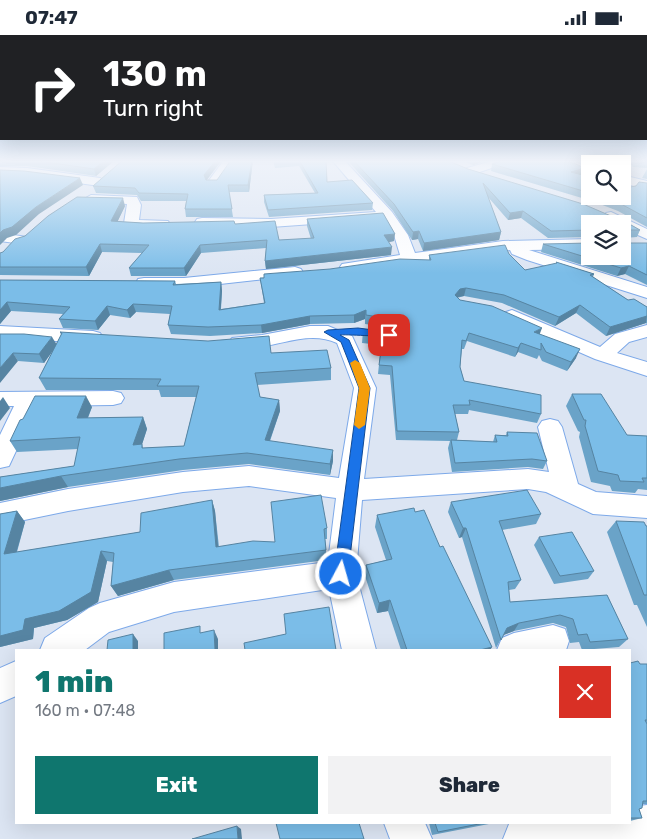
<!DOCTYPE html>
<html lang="en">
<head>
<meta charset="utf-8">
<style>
	body { margin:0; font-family:Rubik,sans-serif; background:#f2f2f3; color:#1f2937; height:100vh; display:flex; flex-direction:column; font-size:19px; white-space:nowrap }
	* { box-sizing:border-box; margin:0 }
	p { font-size:16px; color:#747a83 }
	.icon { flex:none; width:28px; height:28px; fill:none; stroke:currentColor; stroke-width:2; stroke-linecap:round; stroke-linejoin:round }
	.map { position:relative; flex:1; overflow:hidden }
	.sheet { position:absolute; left:15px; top:614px; width:616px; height:175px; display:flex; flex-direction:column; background:#fff; border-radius:0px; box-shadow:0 5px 20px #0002 }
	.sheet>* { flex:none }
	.banner { position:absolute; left:0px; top:0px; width:648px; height:105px; box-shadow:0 5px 20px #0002; background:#202124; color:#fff; overflow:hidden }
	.fabs { position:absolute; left:581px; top:120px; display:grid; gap:10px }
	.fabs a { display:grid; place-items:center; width:50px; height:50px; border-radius:0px; background:#fff; box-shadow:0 5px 20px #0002; font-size:25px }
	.pin { position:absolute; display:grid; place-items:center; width:42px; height:42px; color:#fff; margin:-21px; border-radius:10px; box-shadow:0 2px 8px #0006 }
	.me { position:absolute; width:55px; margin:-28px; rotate:6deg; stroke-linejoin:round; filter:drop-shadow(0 0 4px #0008) }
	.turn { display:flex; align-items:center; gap:18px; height:105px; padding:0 20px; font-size:22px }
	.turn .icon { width:65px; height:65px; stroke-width:2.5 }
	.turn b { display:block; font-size:35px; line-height:42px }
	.round { display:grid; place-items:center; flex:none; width:52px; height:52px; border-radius:0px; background:#f2f2f3 }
	.summary { display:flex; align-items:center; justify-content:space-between; height:85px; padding:0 20px }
	h1 { font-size:30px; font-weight:800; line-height:38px; color:#0f766e }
	.cta { display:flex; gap:10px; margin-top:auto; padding:10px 20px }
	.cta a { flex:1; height:58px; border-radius:0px; background:#0f766e; color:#fff; font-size:20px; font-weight:800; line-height:58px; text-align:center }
	.cta a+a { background:#f2f2f3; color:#1f2937 }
	.status { display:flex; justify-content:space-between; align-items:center; height:35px; padding:0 25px; background:#fff; direction:ltr }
	.status svg { height:14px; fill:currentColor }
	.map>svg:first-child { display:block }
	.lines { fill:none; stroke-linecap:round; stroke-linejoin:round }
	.minor-casing { stroke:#7da9e9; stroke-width:2 }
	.minor { fill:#fff; fill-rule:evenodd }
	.wall { fill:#6aa3c8 }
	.shaded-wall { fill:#5684a2 }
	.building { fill:#7bbde8; stroke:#5684a2 }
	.route { fill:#1a73e8; stroke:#114b97 }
	.slow { fill:#f59e0b }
</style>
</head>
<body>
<div class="status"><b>07:47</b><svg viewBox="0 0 49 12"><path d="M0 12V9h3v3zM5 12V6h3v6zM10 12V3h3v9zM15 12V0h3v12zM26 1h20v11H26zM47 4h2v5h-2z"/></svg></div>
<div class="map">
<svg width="647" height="804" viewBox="0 0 647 804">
	<rect width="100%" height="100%" fill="#dce5f3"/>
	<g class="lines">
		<defs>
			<path id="minor" d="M224,125H235L217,151H209L207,148Z
				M332,125H344L392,177L408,200L415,218L503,206L590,204V214L529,215L647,252V263L527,225L512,219L510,215L348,237L342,235L340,232L342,229L400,220L394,200L383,184L271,192L202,191L197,190L195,187L197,184L202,183L271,184L376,177Z
				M496,125H515L471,140L465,136L467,133Z
				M548,125H567L590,132V140Z
				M0,132L27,133L100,143L106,147L100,151L27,141L0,140Z
				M622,140L647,146V154L622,148Z
				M91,160L137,162L141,170L139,185L168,186L170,189L168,192C154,195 140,194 126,191L124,188L127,169L86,167L84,164Z
				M611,177L647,194V204L622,193V189C615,189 608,187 604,181L606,178Z
				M0,198L27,202L29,205L27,208L22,209L0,206Z
				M295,232L301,234L303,237L301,240L184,253H144L138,252L136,248L138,244L144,243H184Z
				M512,275L600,312L615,299L647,290V302L629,307L617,318L647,327V341L595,324L506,285L503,281L506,277Z
				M0,291L93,296L100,298L103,302L100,306L93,308L0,303Z
				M310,291H328L352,301L376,353L364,444L528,434L549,437L538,392L542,386L550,384L558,386L562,392L578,449L596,457L647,461V483L593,479L546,457L528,454L362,465L356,539L376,615H342L329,554L174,577L109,597L85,615H40L45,603L89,573L100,568L174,547L328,527L336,463L249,451L183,457L68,476L0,490V468L68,454L183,437L249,431L339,443L354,353L337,308C303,292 267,320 232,311L229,307L232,303L262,300Z
				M113,356L121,358L124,363L121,368L113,370L37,371L9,431L0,433V400L14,371H0V357Z
				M553,590L565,594L569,606L566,615H497L502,603L514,598Z
				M16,626V661L0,668V633Z
				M647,770V804H503L509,789L513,788H630V772Z
				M384,788H425L432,804H390Z"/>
		</defs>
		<use href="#minor" class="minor-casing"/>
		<use href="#minor" class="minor"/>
	</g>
	<path class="wall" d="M0,125H115L96,141L27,131H0Z
		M123,125H222L207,145H217L253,125L249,157H229L233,182H186L185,174L186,166H141L137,160L96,158L93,151Z
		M273,125H326L327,147L373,168L372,175L269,182L264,167V160L315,158L299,131L275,133Z
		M347,125H446L468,134L624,186L640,195L637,202L624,203V207L626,208H647V250L625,239L617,241L541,217L543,209L622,221L590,189V202L548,203L521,183L508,185L488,162L501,197L499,205L423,216L418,204L412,205L393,176Z
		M459,125H488L473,130Z
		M575,125H647V133L633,132L629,127L622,129H590V130Z
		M492,129L585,133L583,140H582L590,142V161H622L625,153L647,148V192L618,176L592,166L491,136Z
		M647,134V144L642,143Z
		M125,171L117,187L143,188L235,189L279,205L311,204L307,191V184L394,206L389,207L391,220L266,234L265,226L266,213L201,218L186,241H131L129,233L142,218L102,217L89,241L0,240V218L3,217L25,201Z
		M509,219L525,235L556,229V227L594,239L593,242L628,265L647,272V289L646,288L606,301L576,278L555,291L502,268L464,261L457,263L460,265L539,299L576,323L567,336L542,326L539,320L537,324L518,317L515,322L467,306L464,314H462L460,332L464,346L541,379L537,388L469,375L468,379H455L459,397L457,405L493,407L495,400H506L507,397L547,426L543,434L528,432L452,437L448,413L450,406L396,405L390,340L378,339L381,310L362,308L363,296L391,298L398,296L396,293L365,289V284L354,288L310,289L262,298L210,301L171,299L168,290L170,279L136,277L130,283L110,280L98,295L63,293L59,284L63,279L11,276L0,289V245L175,246L176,249L221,247L222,256L221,274L264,268L260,243L429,225V220Z
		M60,297L271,318L331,333V345L257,350L260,362L279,365L280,376L270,406L333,426L330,440L249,429L183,435L68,452L0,466V442L74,431L78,414L17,417L10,406L23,384L92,372L88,383L143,382L147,394L142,409L143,413L184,411L196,362H161L159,355H46L39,343L54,314L44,328L18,326L0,299L56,310L61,300Z
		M572,359L627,400L647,401V455L638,454L635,458L612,456L610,451L591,447L579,402L580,397L578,396L566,371Z
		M212,465L215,476L219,512L275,507L327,493V504H325L326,515V525L174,545L118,561L111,551L113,527L107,526L98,567L67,585L34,593L33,604L0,612V479L17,476L25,487L17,517L140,497Z
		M451,467L541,479L536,489L502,495L521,545L515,554L509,555L510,567L607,560L628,604L619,612L582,615L579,607L570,608L566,592L553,588L514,596L503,600L496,613L462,502L459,503L448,477Z
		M415,477L440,512L492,612L490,615H401L388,576L377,578L365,541L366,530L386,525L375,492L377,480Z
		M616,486L647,491V592L637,570H634L607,497Z
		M539,502L594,536L588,544L554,549L534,510Z
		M630,628L640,629H647V769H643L639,774L642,783L630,786Z
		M429,788H494L432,800Z"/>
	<path class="shaded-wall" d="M105,125H115L96,141L94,134Z
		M216,125H222L205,147L204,140Z
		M252,125H253L249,157L248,150Z
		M474,125H488L473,130Z
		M615,125H630L629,127L622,129H602Z
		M585,133L583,140L569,143L571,137Z
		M80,143L83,150L39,179L16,200L7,203L0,210V198L3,195L36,172Z
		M123,163L125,171L114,194L111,186Z
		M523,176L521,183L508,185L510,178Z
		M419,196L418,204L412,205L413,197Z
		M501,197L499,205L423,216L424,208Z
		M395,199L394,206L384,208V200Z
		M100,209L102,217L89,241L86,232Z
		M200,210L201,218L186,241L184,233Z
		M392,212L391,220L266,234L265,226Z
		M629,231L625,239L617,241L621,233Z
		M221,247L222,256L220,283L219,275Z
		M466,253L464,261L458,262L453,268L455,260L460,254Z
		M7,267L11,276L0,289V275Z
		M133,269L136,277L130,283L127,275Z
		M580,270L576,278L555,291L559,282Z
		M107,271L110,280L98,295L95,286Z
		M366,275L365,284L354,288V280Z
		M310,281V289L262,298L261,290Z
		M647,281L646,288L606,301L610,292Z
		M542,293L539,301L534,297Z
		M52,302L57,310L44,328L39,319Z
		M521,308L518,317L515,322L518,313Z
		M580,314L576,323L567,336L571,327Z
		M13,318L18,326L0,348V333Z
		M86,361L92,372L83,394L77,383Z
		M3,362L10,373L0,386V366Z
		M279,365L280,376L266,416L265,405Z
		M143,382L147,394L138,422L133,410Z
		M333,415V426L330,440V429Z
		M61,441L68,452L0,466V453Z
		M212,465L215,476L219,522L216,512Z
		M17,476L25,487L13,529L4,519Z
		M463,493H466L462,502L459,503Z
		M101,516L107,526L98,567L67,585L34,593L33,604L0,612V601L25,584Z
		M169,535L174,545L118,561L111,551Z
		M390,565L388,576L377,578L379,568Z
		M519,588L514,596L501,601L507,593Z
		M214,595L218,604V615H215Z
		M133,599L138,606V615H133Z
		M492,612L490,615H480Z
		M237,791L241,794L242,804H238Z"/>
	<path class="building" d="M32,125H105L94,134Z
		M123,125H216L204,140L206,145H217L231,125H252L248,150H228L232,174H185L188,159L139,158L135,153L93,151Z
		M274,125H292L274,126Z
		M299,125H326L327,147L352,145L373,168L268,175L264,160L318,158Z
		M353,125H446L468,134L583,169L618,184H623L624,186L640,195H624V207L626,208H647V240L629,231L621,233L543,209L590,208V221H622V189H590V195L551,196L523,176L510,178L483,148L501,197L424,208L419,196L413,197L394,169Z
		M503,125H566L585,133L571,137L590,142V158L492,129Z
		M593,125H615L602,129H594Z
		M635,125H647V127L635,126Z
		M0,135L24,136L80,143L36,172L12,192L3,195L0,198Z
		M639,147L647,148V183L621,169L599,161H622V153H625L636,151Z
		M77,162L123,163L111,186L143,188L234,186L235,189L275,186L279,205L314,203L307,184L383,178L395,199L384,200L392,212L265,226L267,205L200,210L184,233H129L149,210L100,209L86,232H0V218L3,217L15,204L25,201L48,181Z
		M505,210L509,219L525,235L557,228L556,227L594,239L590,240L628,265L634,264L647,272V281L610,292L580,270L559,282L504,260L466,253L460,254L455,260L460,265L492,271L542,293L534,297L580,314L571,327L546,317L541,308V315L521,308L518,313L469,298L466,306L462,305L460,332L464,346L541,360V379L469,365L470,370H453L459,397L397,396L392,331L379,330L383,302L363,300V296L391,298L399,295L402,290L397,285L366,280V275L354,280L310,281L261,290L208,292L168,290L172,271L133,269L127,275L107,271L95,286L59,284L70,272L7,267L0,275V245L175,246L173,250L221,247L219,275L265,268L260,243H264V239L330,234L400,224L431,225L429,220Z
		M60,297L208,306L269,301L271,318L327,315L331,333L255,338L260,362L279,365L265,405L333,415L330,429L247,418L179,424L61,441L0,453V442L74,431L80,402L10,406L20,385L23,384L35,361H86L77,383L143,382L133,410L142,409V413L184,411L199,351H157L161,344L39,343L62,298Z
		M0,299H24L52,302L39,319L13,318L0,333Z
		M572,359H601L627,400L647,401V443H642L644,447L620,446L618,440L598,436L585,391L586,385H584Z
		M507,397L537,398L547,426L532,424L455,428L451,405L497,407L495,400L508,401Z
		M527,455L541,479L499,486L521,545L508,547L510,567L607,560L628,604L590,607L587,599L578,600L573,584L560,580L519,588L507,593L501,605L466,493H463L451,467Z
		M321,460L327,493L324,494L326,515L169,535L111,551L114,518L101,516L91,557L59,576L25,584L23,595L0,601V479L17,476L4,519L140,497L141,478L212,465L216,512L253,506L275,507L271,467Z
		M414,473L415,477L424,475L440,512L443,511L492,612L480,615H407L390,565L379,568L366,530L392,524L377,480Z
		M616,486L644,487L646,491H647V560H644Z
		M572,497L594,536L560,541L539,502Z
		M329,572L336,615H245L244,608L286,599L284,579Z
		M200,591V598L214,595L215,615H164V598Z
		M133,599V615H107L108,605Z
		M638,626L640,629H647V685H645L647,689V766H643L642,773L639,774L642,783H630V628Z
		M276,788H359L364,804H280Z
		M435,788H484L438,797Z
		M237,791L238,804H192Z"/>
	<linearGradient id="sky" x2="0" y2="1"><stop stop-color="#91bef0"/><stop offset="0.53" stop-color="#eff3fa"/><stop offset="1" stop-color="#eff3fa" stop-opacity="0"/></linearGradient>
	<rect width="647" height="238" fill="url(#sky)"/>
	<path class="route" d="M358,293L389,297L394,300C389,303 351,299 340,300L349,305L370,353L348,539L346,544L341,546L336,544L334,539L359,353L341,307L324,297L328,295Z"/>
	<path class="slow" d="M355,325L360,328L370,353L365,390L359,394L354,390L359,353L350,328Z"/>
</svg>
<div class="fabs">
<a><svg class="icon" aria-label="search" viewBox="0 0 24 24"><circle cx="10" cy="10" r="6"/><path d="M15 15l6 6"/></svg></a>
<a><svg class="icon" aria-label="layers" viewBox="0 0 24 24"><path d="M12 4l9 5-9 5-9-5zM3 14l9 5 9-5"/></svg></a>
</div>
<div class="pin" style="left:389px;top:300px;background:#d93025"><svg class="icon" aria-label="arrive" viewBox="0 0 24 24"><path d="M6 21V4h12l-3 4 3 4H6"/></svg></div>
<svg class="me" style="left:341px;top:539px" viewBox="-20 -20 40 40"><circle r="17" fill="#1a73e8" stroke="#fff" stroke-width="3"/><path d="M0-11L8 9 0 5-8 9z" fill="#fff"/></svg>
<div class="banner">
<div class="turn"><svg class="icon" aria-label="right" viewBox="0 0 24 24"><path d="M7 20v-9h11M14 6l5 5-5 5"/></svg><div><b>130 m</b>Turn right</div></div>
</div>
<section class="sheet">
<div class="summary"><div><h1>1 min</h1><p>160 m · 07:48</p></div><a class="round" style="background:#d93025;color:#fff"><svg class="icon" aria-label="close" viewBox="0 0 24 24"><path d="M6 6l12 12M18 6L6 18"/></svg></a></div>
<div class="cta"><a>Exit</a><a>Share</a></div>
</section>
</div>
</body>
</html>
